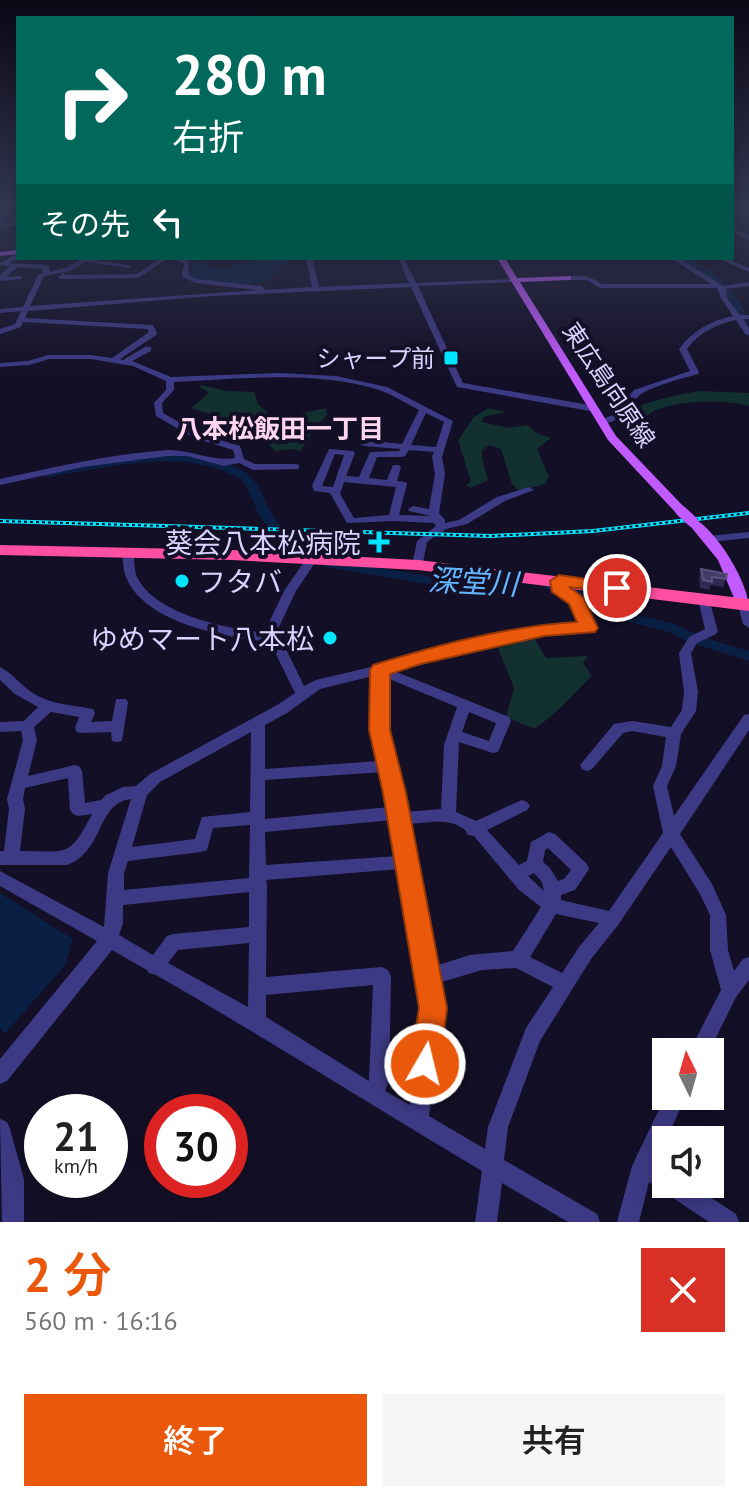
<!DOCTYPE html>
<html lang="ja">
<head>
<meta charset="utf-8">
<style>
	body { margin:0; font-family:"PT Sans","Noto Sans JP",sans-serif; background:#f6f6f6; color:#222; height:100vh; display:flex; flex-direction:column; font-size:30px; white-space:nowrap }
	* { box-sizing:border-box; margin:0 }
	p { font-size:26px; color:#767676 }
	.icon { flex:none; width:44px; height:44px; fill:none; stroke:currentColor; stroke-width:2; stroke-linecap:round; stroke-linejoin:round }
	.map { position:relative; height:1222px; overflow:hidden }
	.details { display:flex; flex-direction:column; background:#fff; flex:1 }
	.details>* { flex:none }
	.banner { position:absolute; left:16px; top:16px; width:718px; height:244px; border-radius:0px; box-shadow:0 4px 20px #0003; background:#00695c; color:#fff; overflow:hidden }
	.needle { width:52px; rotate:355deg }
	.fabs { position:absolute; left:652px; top:1038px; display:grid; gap:16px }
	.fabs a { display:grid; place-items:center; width:72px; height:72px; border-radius:0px; background:#fff; box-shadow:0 4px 20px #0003; font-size:40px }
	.speed { position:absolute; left:24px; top:1094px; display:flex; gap:16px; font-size:40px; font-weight:700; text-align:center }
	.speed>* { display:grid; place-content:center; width:104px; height:104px; border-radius:50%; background:#fff; box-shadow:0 4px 20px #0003; line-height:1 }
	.speed small { font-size:20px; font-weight:400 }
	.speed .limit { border:12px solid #d22; background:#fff; color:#111 }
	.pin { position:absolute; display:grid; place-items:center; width:68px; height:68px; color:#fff; margin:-34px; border:4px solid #fff; border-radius:50%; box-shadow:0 2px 8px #0007 }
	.me { position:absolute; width:88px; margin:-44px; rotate:8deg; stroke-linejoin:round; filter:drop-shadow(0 0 6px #0008) }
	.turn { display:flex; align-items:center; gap:28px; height:168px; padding:0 24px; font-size:36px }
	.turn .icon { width:104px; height:104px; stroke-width:2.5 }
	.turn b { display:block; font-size:56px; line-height:68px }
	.then { display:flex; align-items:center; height:76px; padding:0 24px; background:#0003; gap:16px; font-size:30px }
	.round { display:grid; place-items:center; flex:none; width:84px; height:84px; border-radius:0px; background:#f6f6f6 }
	.headline { display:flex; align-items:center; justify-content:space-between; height:136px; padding:0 24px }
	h1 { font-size:48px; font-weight:600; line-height:60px; color:#ea580c }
	.action { display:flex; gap:16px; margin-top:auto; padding:16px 24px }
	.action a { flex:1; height:92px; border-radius:0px; background:#ea580c; color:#fff; font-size:32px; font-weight:600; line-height:92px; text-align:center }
	.action a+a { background:#f6f6f6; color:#222 }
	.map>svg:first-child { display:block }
	.green { fill:#12302f }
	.water { fill:#0a1f44 }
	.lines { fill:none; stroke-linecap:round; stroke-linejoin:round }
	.river { fill:#0a1f44; fill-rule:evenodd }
	.minor { fill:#3d3a85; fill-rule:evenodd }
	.major { fill:#c25bff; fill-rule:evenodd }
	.highway { fill:#ff4fa3; fill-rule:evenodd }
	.rail-casing { stroke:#00e5ff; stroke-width:4 }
	.rail { stroke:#130f26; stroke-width:2; stroke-dasharray:3; stroke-linecap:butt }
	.major-bridge { stroke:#c25bff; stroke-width:11 }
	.wall { fill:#312854 }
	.building { fill:#433a66; stroke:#5a527e; stroke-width:2 }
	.route { fill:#ea580c; stroke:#983908; stroke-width:2 }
	.poi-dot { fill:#00e5ff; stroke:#130f26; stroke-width:3 }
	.labels { text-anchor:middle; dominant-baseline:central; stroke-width:8; stroke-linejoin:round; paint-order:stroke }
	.far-poi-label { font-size:24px; fill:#d9d4ff; stroke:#130f26; text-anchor:end }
	.far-street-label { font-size:24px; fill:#d9d4ff; stroke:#130f26 }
	.far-neighbourhood-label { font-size:26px; font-weight:bold; fill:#ffd6f0; stroke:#130f26 }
	.poi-label { font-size:28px; fill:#d9d4ff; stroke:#130f26; text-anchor:end }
	.water-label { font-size:30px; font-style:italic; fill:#62b6ff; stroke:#130f26 }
</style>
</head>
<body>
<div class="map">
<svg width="749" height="1222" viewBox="0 0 749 1222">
	<rect width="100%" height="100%" fill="#130f26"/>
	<path class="green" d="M202,385L227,391L254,392L258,404L275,419L326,408L327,415L315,427L300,452L294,449L275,451L268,443L269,434L191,408L209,393L198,386Z
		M699,391L749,393V406C723,399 682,400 656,410C647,414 639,425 629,424C627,423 619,419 617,418C640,402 672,396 699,391Z
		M489,408L505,412L483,417L482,422L509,428L527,425L537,433L551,438L537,449L549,477L545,484L519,491L512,484L501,449L490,445L482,450V459L488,480L471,488L466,485L471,482L458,440L474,417Z
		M535,639L546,658L588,656L583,663L592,676C572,695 557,714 534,729L506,717L514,688L498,648Z"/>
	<path class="water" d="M265,258H294C281,263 278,276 265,281C249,287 203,283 188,276L192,263L202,262L219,269Z
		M0,893L73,939L65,965L5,1034L0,1028Z"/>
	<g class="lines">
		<path class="river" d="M680,258C706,258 749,302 749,328L745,325L721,287Z
			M172,453C192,456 236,462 250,476C259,484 264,499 269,509C277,527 299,540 316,550L317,553L316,556C299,558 266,528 258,513C253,503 250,488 241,480C234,474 216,468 207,466C160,453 95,470 47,477L41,474L47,471Z
			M330,560L434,577L503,576L510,580L503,584L434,585L325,567L323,564Z
			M551,582L570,585L622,611L675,624L705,638L749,651V661L695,644L666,631L613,618L562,592L546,589L544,586L546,583Z"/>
		<path class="minor" d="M12,205H17L0,222V217Z
			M18,222V226L0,227V223Z
			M732,227L749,236V240L732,231Z
			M18,253V258L9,263L47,265L50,267L49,272L66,268L83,258L132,266L129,268L85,262L70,271L44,276L30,306L259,290L195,283L182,276L184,264L173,258H181L189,262L188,275L196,279L261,286L264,288L263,290L312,287L306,258H312L319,287L409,283L398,258H404L416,283L517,279L518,280L515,282L418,286L463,383L595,406L599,409L595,412L457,387L411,287L211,296L28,311L25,318L153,325L157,333L156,335L120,359L123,360L145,347H151V351L132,361L171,377L278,373L336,376L387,387L453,421L442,457L445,474L439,513L445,520V523L459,520L497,497L529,487L534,490L505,501L467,524L446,529L427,542L422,567H414L412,565L417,541L436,526L434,523L393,521L347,523L330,493L314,491L312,486L329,449L353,451L355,453L346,476L359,477L370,452L399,451L400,449L364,446L359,443L364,440L402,444L419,410C406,403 393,395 379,390C314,370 242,379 174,382V390L162,403L163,413L200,434L240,446L244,459L255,464H296L299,465V469L253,470L239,463L224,466L187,456H167L83,467L0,485V479C55,467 111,454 167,450C190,449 212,462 235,458L233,450L194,438L156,416L154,403L166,390V381L133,366L91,359H49L29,365L0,367V363L28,361L48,355H91L112,358L149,332L147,329L23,322L21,327L0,334V329L15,324L21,311L0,313V309L23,307L38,275L42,273L43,269L18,267L6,277L20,276L22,277V279L0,281V275L10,266L0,265V263ZM426,413L444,422L436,447L411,445ZM409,450L434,452L432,457L435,474L429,509L413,506L408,509L409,511L431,516L399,515L407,484L406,482L397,481L401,467L399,465H393L387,480L369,478L377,457H402L405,456ZM335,454L344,455L333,487L322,486ZM344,482L396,487L389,515L354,518L340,494Z
			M161,258H168L138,278L61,279L58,277L63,273L66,275L137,274Z
			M637,258H684L682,260L723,286L749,282V286L726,289L727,298L740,315H749V319H743L749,328V335H746L736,320C716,324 699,333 687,349L699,372L698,374C684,378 648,387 639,396C625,407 621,424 600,424V420L613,415L634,390L690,371L679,349C693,330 711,321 733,316L721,298L717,288H600L587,280H568L565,278C578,273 590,276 602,284H711L674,260H640Z
			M718,258H726L749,268V272Z
			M749,532V538L710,542L705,539L710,536Z
			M128,549L134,552C134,560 134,569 137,577C155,615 229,629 266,633L265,631L284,591L308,556H316L318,558L296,591L277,631L304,686L316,680L544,626L580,624L571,603L555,592L553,581L559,577L563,578L567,590L582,601L594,628L592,631L544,634L394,671L509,717L511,721L498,752L493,753L459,742L456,812L476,821L517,802L522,800L527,802L530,806L527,810L487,830L519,865L527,861L531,842L549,832L555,834L587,864L589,869L575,890L561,895V900L609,911L663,833L653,786L662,766L666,737L632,731L623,733L592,769L587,771L582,769L580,765L614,724L632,721L671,727L682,710L684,692L679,653L689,637L705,629L698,599L704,595L708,596L718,631L716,634L697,643L691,653L698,692L696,711L681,734L676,766L667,786L674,816L744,715L749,714V730L680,834L712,884L726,915L728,950L734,971L743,959L749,957V980L736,997L709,1052H689L721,990L710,950V915L700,894L671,847L618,925L591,959L540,1041L508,1127L504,1160L597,1214L600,1222H568L502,1183L497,1222H475L482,1171C373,1106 266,1038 156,975L149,973L147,970L112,950L7,1081L0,1084V1059L97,941L0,886V871L104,927L108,873L131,799C96,803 105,851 67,865H0V851H4L9,809L7,799L23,740L21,731L0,732V722L24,721L38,707L15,694L0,680V667C13,673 23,688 36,695C54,705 73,705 93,709L95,713L91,722L112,721L116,699H126L128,702L122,741L117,742L112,741L111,732L82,733L77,732L75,728L79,717L51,712L34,727L37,740L28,776L75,765L80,767L82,771L85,803L101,800L106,795L123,787L136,786L150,774L277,705L295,693L270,642C226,637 145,624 126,577C123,569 123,560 122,552ZM373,676V730L380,761L265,769V725L287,713L320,689ZM387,678L457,707L444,745L441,809L406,812L387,730ZM469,712L496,723L489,741L462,732ZM251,732L250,812L202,817L195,839L132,847L147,795L160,782ZM383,772L390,807L265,819V780ZM68,778L70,810L73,814L78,816L92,814C69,859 67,851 20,851L25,809L23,799L25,788ZM392,820L398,856L266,865L265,832ZM431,822C442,821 455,822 464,829C472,838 461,833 474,836L519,890L541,907L513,951L470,955L435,966L408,824ZM250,825L249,878L124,890V873L128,861L201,852L207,850L213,828ZM548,848L571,870L564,879L558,881L550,868L543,862L545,850ZM400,869L418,974L416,979L420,986L424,1008L410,1105L385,1091L389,1081L391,976L388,970L382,967L266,977L267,884L266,880ZM534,873L542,882L544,891L528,876ZM249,892V927L173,934L167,936L153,955L119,935L123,923V905ZM556,914L599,923L579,947L562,973L530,957ZM249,943L248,1007L168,963L178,950ZM516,968L553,987L526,1028L488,1127L485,1149L429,1116L442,1008L438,983L482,970ZM373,985L369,1081L266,1017V995Z
			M744,601L749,604V628L743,624L738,605Z
			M666,1095L686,1096L656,1162L666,1169V1184H690L736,1214L739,1222H709L649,1182L639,1222H617L632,1166Z
			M0,1119L7,1122L10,1129L24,1179V1222H2Z"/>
		<path class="major" d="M18,250V254L0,256V252Z
			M497,258H505L517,278L571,276V280H568L520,282L616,436L685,508L687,511L685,514H677L608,440Z
			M693,518C716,529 749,583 749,608H739L737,605L718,560L687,522Z"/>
		<path class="highway" d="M0,545L232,550L418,560L749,599V611L418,570L232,560L0,555Z"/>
		<defs>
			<path id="rail" d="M0,521L491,536L593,531L749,513"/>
		</defs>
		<use href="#rail" class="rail-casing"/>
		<use href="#rail" class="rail"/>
		<path class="major-bridge" d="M681,511L693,522"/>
	</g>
	<path class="wall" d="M701,569L727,574L723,587L711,585L709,590L700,588L699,577Z"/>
	<path class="building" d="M701,569L727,574L726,579L712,577V582L703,580Z"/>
	<linearGradient id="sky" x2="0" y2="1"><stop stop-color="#0a0815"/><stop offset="0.55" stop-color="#333752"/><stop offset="1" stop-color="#333752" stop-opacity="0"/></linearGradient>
	<rect width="749" height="376" fill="url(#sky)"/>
	<path class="route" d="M559,575L617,583L626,588L617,593L569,587L583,597L598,628L595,632L544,636L421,664L390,674V730L406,793L447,1008L440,1064L436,1074L425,1079L415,1074L410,1064L419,1008L383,793L369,730L370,670L373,665C438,645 508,626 577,622L569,604L552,592L550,581Z"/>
	<g class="poi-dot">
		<rect x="443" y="350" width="16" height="16" rx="4"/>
		<path d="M375 530h8v8h8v8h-8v8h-8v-8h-8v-8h8z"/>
		<circle cx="182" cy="581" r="8"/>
		<circle cx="330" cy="638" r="8"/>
	</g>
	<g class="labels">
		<g class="far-poi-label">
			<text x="435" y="358">シャープ前</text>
		</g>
		<g class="far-street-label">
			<text transform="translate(609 385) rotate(56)">東広島向原線</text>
		</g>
		<g class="far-neighbourhood-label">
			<text x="280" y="428">八本松飯田一丁目</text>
		</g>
		<g class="poi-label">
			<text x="361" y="542">葵会八本松病院</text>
			<text x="198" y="581" text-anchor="start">フタバ</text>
			<text x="314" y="638">ゆめマート八本松</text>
		</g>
		<g class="water-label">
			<text transform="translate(473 581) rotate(3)">深堂川</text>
		</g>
	</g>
</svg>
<div class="fabs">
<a><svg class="needle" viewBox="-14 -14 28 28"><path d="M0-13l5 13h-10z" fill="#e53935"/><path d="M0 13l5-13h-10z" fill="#767676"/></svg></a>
<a><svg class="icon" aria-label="sound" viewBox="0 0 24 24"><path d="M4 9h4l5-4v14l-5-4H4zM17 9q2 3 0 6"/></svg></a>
</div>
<div class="speed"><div>21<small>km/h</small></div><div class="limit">30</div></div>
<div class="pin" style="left:617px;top:588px;background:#d93025"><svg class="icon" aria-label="arrive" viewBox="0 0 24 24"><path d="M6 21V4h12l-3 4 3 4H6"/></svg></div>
<svg class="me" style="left:425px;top:1064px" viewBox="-20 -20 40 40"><circle r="17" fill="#ea580c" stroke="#fff" stroke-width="3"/><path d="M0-11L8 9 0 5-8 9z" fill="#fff"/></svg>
<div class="banner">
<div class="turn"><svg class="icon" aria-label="right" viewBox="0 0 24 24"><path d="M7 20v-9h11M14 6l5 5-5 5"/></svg><div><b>280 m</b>右折</div></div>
<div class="then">その先<svg class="icon" aria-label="left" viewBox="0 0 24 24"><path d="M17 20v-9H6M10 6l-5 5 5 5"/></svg></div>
</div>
</div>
<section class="details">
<div class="headline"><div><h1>2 分</h1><p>560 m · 16:16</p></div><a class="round" style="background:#d93025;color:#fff"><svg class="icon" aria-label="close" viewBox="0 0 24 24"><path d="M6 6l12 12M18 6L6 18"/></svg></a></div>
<div class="action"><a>終了</a><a>共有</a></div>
</section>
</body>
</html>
